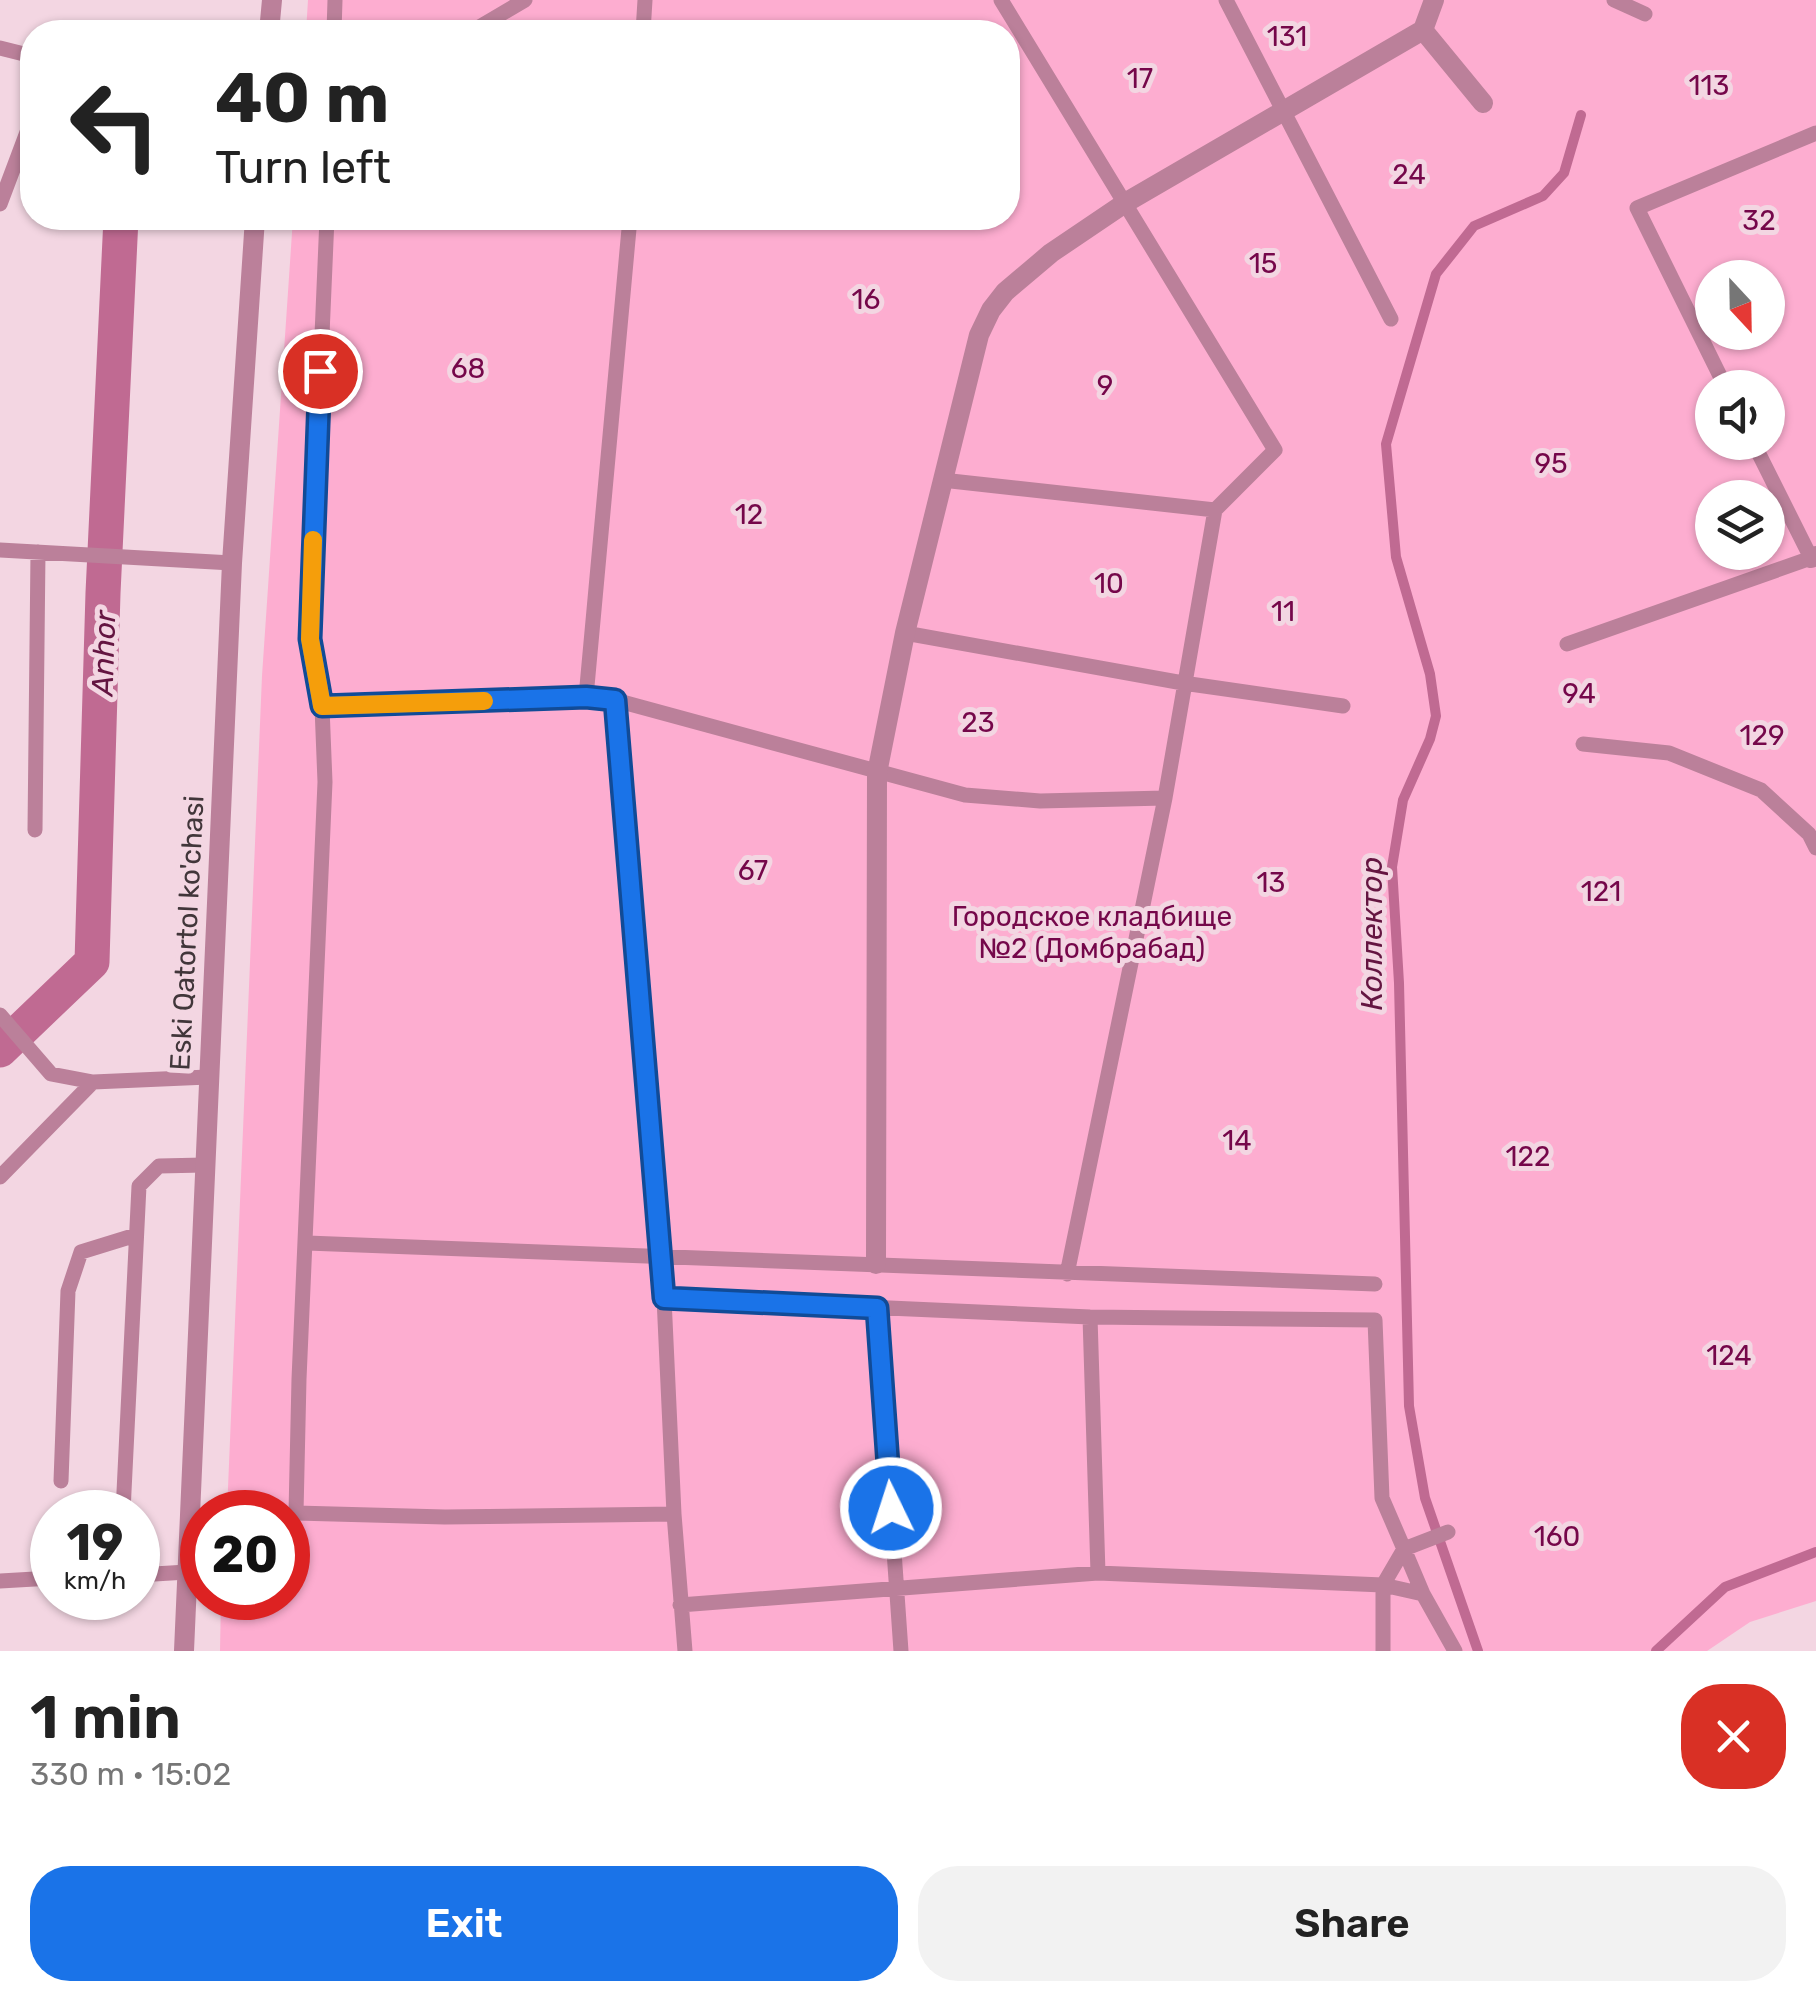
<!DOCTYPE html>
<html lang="en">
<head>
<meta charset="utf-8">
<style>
	body { margin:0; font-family:Rubik,sans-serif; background:#f2f2f2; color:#222; height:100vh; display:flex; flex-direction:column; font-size:38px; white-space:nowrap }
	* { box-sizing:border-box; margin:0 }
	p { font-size:32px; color:#767676 }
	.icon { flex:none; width:55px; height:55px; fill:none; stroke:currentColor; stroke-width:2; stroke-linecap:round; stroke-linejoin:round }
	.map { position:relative; height:1651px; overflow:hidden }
	.sheet { display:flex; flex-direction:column; background:#fff; flex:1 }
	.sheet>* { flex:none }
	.hud { position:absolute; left:20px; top:20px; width:1000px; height:210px; border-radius:40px; box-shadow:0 2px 8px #0004; background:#fff; color:#222; overflow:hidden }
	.needle { width:65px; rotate:158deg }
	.controls { position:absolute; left:1695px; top:260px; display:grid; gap:20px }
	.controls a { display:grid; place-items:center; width:90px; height:90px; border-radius:50%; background:#fff; box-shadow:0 2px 8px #0004; font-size:50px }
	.speed { position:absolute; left:30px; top:1490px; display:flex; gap:20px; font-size:50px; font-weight:700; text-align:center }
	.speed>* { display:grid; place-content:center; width:130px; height:130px; border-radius:50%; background:#fff; box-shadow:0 2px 8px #0004; line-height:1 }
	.speed small { font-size:25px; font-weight:400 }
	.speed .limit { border:15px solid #d22; background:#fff; color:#111 }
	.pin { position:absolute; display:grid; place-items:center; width:85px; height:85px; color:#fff; margin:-42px; border:5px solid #fff; border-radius:50%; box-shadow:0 2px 10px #0007 }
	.me { position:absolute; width:110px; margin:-55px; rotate:356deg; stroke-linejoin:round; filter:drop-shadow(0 0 8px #0008) }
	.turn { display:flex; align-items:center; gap:35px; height:210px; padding:0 30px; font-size:45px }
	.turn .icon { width:130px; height:130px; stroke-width:2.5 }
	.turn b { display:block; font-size:70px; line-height:85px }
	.round { display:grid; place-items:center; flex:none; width:105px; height:105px; border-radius:40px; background:#f2f2f2 }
	.headline { display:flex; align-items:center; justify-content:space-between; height:170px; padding:0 30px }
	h1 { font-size:60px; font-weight:600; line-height:75px }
	.cta { display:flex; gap:20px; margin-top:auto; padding:20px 30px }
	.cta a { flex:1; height:115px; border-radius:40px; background:#1a73e8; color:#fff; font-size:40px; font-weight:600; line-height:115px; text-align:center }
	.cta a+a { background:#f2f2f2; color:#222 }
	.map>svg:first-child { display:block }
	.green { fill:#fdadd0; fill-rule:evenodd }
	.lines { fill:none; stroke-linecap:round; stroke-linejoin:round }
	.stream { stroke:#c06a92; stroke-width:10 }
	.canal { stroke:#c06a92; stroke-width:35 }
	.service { stroke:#bb809a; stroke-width:15 }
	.minor { stroke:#bb809a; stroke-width:20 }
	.route-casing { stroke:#114b97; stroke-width:25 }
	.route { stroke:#1a73e8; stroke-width:18 }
	.slow { stroke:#f59e0b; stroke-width:18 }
	.labels { text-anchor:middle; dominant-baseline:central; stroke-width:10; stroke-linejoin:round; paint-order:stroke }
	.park-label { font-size:28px; fill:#75074a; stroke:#f3d6e2 }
	.street-label { font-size:28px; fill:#41363a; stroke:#f3d6e2 }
	.water-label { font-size:30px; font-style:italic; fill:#641541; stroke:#f3d6e2 }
</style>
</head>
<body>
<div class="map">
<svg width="1816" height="1651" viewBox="0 0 1816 1651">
	<rect width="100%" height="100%" fill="#f3d6e2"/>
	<path class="green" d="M308,0H1816V1601L1750,1622L1707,1651H220L221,1598H288V1512H227L262,676L293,218H1008V32H306ZM1712,278H1768V332H1712ZM1712,388H1768V442H1712ZM1712,498H1768V552H1712Z"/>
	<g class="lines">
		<path class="stream" d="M1478,1651L1425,1498L1409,1406L1399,983L1392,867L1403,800L1430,739L1436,716L1430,674L1396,557L1386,444L1436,274L1474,226L1543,196L1564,173L1581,115
			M1656,1651L1725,1587L1816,1552"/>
		<path class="canal" d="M0,1050L92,962L103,593L121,218"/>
		<path class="service" d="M1001,0L1275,450L1215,510L1165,798L1067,1274
			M1226,0L1391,319
			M1614,0L1645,14
			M334,32L335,0
			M471,32L525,0
			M643,32L645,0
			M0,48L32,56
			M0,204L32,119
			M327,218L309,639L322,707L325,782L299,1379L296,1513L445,1517L674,1514L685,1651
			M1726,388L1637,208L1816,133
			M942,480L1215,510
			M0,550L232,563
			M905,633L1183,683L1343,706
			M1567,644L1811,558L1753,442
			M586,697L630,218
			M615,700L664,1298L674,1514
			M322,707L586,697L615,700L965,795L1040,801L1165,798
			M1583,744L1669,753L1761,790L1809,834L1816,848
			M35,830L38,552
			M0,1015L51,1074L93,1082L208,1077
			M0,1177L93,1082
			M307,1243L1375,1284
			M664,1298L1090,1317L1375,1320L1382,1498L1404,1549L1383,1585V1651
			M877,1308L901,1651
			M1090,1317L1098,1573
			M61,1481L68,1291L81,1252L136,1235
			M123,1512L139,1186L159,1166L204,1165
			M1448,1532L1404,1549L1423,1594L1455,1651
			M138,1575L187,1572
			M0,1581L52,1578
			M680,1605L1098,1573L1383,1585L1423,1594"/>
		<path class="minor" d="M1423,30L1483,103
			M269,32L272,0
			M1811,558L1816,556
			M876,1264L877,773L905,633L979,335L991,310L1005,292L1051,253L1125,203L1423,30L1434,0
			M184,1651L232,563L255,218"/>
	</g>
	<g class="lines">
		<defs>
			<path id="route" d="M320,371L310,639L322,706L586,697L615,700L664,1298L877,1308L891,1508"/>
		</defs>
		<use href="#route" class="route-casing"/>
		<use href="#route" class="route"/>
		<path class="slow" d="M313,540L310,639L322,706L484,701"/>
	</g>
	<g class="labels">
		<g class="park-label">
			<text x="1287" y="36">131</text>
			<text x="1140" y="78">17</text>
			<text x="1709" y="85">113</text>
			<text x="1409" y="174">24</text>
			<text x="1759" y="220">32</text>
			<text x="1263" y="263">15</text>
			<text x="866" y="299">16</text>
			<text x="468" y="368">68</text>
			<text x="1105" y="385">9</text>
			<text x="1551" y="463">95</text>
			<text x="749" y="514">12</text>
			<text x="1109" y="583">10</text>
			<text x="1283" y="611">11</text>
			<text x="1579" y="693">94</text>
			<text x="978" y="722">23</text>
			<text x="1762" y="735">129</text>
			<text x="753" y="870">67</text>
			<text x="1271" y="882">13</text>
			<text x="1601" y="891">121</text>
			<text x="1092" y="916">Городское кладбище<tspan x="1092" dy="32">№2 (Домбрабад)</tspan></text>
			<text x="1237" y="1140">14</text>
			<text x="1528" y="1156">122</text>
			<text x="1729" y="1355">124</text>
			<text x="1557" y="1536">160</text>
		</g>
		<g class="street-label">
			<text transform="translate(187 933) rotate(-87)">Eski Qatortol ko'chasi</text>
		</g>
		<g class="water-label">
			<text transform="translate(104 653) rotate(-88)">Anhor</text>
			<text transform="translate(1372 934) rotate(-90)">Коллектор</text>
		</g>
	</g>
</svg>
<div class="controls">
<a><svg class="needle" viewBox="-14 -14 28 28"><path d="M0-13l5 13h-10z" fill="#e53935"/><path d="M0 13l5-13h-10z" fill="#767676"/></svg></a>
<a><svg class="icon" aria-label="sound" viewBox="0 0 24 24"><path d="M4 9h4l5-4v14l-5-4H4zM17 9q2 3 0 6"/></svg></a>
<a><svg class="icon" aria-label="layers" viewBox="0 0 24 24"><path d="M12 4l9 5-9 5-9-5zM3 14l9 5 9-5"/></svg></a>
</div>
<div class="speed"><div>19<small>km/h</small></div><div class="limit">20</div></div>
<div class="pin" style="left:320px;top:371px;background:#d93025"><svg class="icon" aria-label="arrive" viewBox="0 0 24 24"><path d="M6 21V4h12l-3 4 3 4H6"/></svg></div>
<svg class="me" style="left:891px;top:1508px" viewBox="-20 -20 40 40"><circle r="17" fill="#1a73e8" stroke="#fff" stroke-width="3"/><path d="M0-11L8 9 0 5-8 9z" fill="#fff"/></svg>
<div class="hud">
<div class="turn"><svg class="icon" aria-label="left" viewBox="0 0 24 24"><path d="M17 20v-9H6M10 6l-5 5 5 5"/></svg><div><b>40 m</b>Turn left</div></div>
</div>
</div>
<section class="sheet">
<div class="headline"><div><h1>1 min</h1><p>330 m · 15:02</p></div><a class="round" style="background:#d93025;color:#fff"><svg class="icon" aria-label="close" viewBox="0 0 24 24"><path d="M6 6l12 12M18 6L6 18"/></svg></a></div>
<div class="cta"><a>Exit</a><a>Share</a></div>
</section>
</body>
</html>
